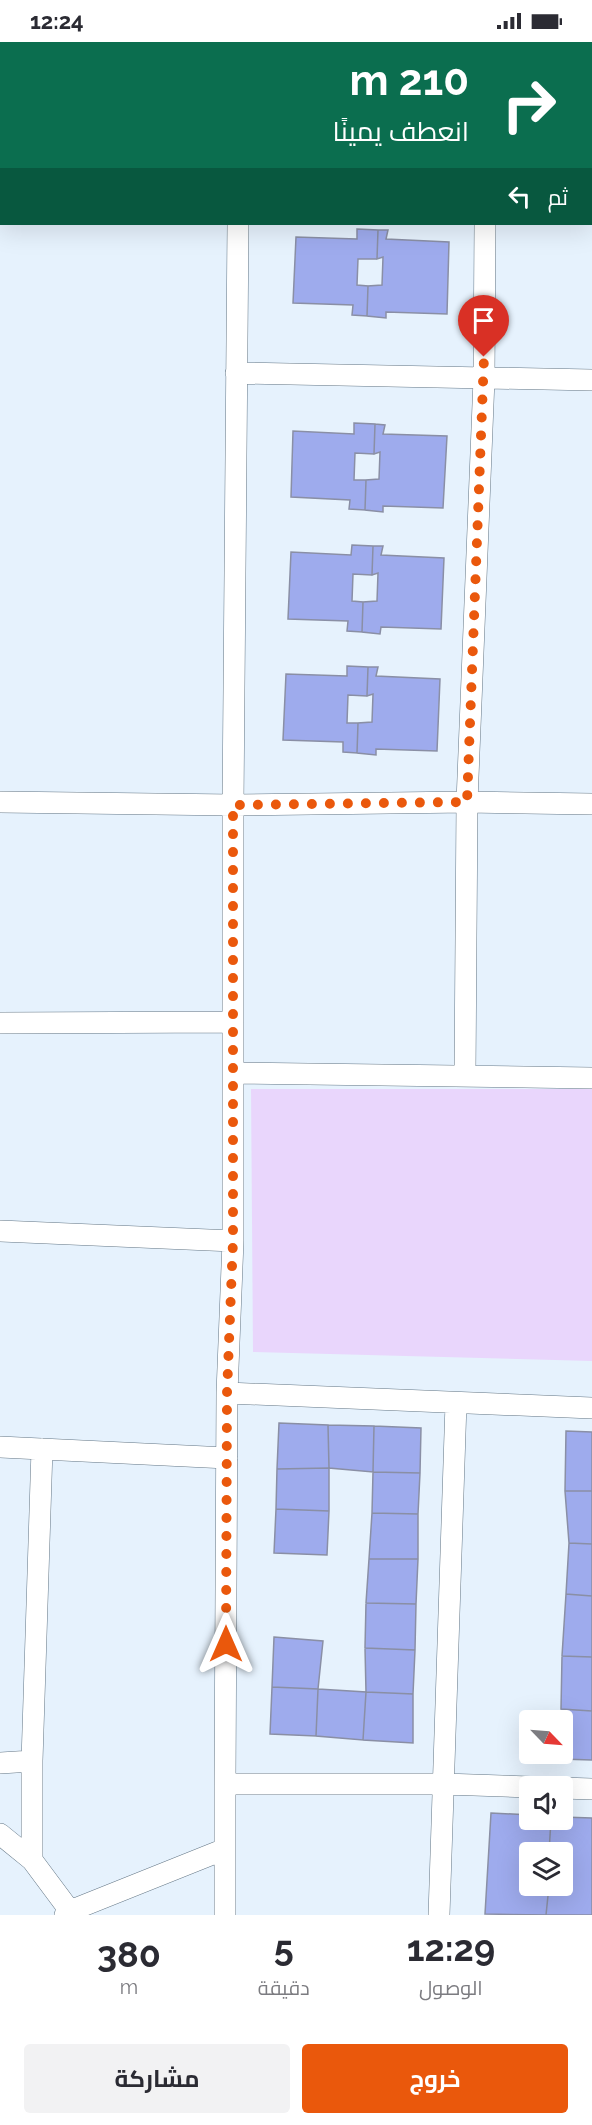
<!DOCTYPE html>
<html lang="ar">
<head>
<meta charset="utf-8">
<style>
	body { margin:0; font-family:Raleway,Cairo,sans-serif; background:#f2f2f3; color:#2b2b33; direction:rtl; height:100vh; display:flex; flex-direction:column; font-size:22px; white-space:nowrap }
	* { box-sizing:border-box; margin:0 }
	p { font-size:20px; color:#7c7c81 }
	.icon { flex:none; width:33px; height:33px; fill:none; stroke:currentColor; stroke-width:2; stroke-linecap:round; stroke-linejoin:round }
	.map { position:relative; height:1873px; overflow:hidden; direction:ltr }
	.panel { display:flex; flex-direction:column; background:#fff; flex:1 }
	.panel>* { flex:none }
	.hud { position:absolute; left:0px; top:0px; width:592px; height:183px; box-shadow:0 6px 24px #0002; direction:rtl; background:#0b6e4f; color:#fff; overflow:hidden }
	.needle { width:39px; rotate:115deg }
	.fabs { position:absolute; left:519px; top:1668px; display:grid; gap:12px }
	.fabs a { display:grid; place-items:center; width:54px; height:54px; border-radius:6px; background:#fff; box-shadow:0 6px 24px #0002; font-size:30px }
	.pin { position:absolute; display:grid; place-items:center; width:51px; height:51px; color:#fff; margin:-62px -26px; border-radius:50% 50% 50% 0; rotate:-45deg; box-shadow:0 0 6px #0007 }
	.pin .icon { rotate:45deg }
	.me { position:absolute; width:66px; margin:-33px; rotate:0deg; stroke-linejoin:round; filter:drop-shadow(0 0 4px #0008) }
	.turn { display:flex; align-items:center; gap:21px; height:126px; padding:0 24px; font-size:27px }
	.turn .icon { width:78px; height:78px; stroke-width:2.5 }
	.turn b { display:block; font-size:42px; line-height:51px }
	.then { display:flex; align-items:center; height:57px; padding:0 24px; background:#0003; gap:12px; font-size:22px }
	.eta { display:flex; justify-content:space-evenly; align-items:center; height:102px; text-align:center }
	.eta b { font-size:36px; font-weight:700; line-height:42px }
	.primary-button { display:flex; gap:12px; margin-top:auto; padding:12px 24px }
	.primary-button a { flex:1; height:69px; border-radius:6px; background:#ea580c; color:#fff; font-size:24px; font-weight:700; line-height:69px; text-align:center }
	.primary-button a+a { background:#f2f2f3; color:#2b2b33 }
	.status { display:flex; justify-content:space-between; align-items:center; height:42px; padding:0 30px; background:#fff; direction:ltr }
	.status svg { height:16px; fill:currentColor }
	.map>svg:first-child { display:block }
	.green { fill:#e9d6fc }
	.building { fill:#9eabed; stroke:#8a8fa5; stroke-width:1.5 }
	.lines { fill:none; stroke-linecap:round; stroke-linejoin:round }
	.minor-casing { stroke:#647786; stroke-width:22 }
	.minor { stroke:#fff; stroke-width:21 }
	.route { stroke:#ea580c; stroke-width:10; stroke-dasharray:0 18 }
</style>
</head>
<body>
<div class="status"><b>12:24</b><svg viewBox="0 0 49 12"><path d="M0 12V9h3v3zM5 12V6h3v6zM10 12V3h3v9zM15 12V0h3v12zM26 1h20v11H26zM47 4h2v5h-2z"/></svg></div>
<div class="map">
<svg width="592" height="1873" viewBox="0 0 592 1873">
	<rect width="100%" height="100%" fill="#e6f2fd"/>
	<path class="green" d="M251,1047H592V1319L253,1310Z"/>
	<path class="building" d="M290,0H352L290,2Z
		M378,0H443L378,2Z
		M357,187L378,188L377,217H358L357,243L368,244L367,274L352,273L353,263L293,261L296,195L357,197Z
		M378,188H388L386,197L449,200L447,272L386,270V276L367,274L368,244L382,243L383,215L377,217Z
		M354,381L375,382L374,412L355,411L354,438H366L365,468L349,467L350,458L291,455L293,389L354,392Z
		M375,382L385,383L383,392L447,394L443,466L383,464V470L365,468L366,438L379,437L380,410L374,412Z
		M352,503L373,504L372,533L353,532L352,559L363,560L362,590L347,589L348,579L288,577L291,510L351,513Z
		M373,504H383L381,513L444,516L441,587L381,585L380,592L362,590L363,560L377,559L378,531L372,533Z
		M347,624L368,625L367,654L348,653L347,681H358L357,711L343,710V700L283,698L286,632L347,634Z
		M368,625H378L376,634L440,637L437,709L376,707V713L357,711L358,681L372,680L373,652L367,654Z
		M279,1381L328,1383L329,1426L277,1427Z
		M328,1383L374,1384L373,1430L329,1426Z
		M374,1384L421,1386L420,1431L373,1430Z
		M566,1389L592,1390V1449H565Z
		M329,1426V1469L276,1467L277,1427Z
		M373,1430L420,1431L418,1472L372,1471Z
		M565,1449H592V1502L569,1501Z
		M276,1467L329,1469L327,1513L274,1511Z
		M372,1471L418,1472V1517H369Z
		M569,1501L592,1502V1554L566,1552Z
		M369,1517H418L416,1562L366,1561Z
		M566,1552L592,1554V1615L562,1614Z
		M366,1561L416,1562L415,1608L365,1606Z
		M274,1595L323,1599L318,1647L272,1645Z
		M365,1606L415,1608L413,1652L366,1650Z
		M562,1614L592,1615V1669L561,1667Z
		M272,1645L318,1647L316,1694L270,1692Z
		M318,1647L366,1650L363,1698L316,1694Z
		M366,1650L413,1652V1701L363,1698Z
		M561,1667L592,1669V1718L561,1717L562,1678H561Z
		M491,1771L530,1773V1778H551L549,1810H530V1844H549L546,1873L485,1872Z
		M562,1775L592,1776V1873H546L549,1844H562V1810H549L551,1778H562Z"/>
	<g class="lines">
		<defs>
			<path id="minor" d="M240,2V0
				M487,2V0
				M236,331L592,338
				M0,760L233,763L467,760L592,762
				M0,981L233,980
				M234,1031L592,1036
				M465,1033L467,760L484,337L485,182
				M0,1189L233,1199
				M227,1351L592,1366
				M0,1405L227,1416
				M0,1721L32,1719
				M225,1742L227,1351L233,1199V763L238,182
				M562,1746L592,1747
				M0,1792L32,1818L70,1869
				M32,1818V1719L42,1407
				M65,1873L70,1869L225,1807
				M225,1873V1742H444L530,1745
				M439,1873L456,1361"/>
		</defs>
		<use href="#minor" class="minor-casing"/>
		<use href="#minor" class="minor"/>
	</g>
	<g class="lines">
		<path class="route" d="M226,1602L227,1351L233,1199V763L467,760L484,315"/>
	</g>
</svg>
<div class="fabs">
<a><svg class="needle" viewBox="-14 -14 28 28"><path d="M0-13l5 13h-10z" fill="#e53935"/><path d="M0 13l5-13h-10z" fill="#7c7c81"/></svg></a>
<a><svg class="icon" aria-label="sound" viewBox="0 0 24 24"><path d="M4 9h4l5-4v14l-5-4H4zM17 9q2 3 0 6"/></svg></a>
<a><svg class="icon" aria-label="layers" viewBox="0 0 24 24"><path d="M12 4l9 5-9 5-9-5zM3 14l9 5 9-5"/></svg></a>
</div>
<div class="pin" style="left:484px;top:315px;background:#d93025"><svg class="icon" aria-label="arrive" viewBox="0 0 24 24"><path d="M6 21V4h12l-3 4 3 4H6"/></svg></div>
<svg class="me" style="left:226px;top:1602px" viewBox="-20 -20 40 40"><path d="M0-17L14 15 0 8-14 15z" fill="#ea580c" stroke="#fff" stroke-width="4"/></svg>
<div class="hud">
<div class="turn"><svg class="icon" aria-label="right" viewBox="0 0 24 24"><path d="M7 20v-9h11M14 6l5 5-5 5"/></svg><div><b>210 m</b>انعطف يمينًا</div></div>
<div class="then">ثم<svg class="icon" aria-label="left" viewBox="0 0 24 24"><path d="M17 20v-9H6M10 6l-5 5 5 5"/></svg></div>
</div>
</div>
<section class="panel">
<div class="eta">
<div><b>12:29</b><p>الوصول</p></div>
<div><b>5</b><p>دقيقة</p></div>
<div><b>380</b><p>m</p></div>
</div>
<div class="primary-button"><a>خروج</a><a>مشاركة</a></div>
</section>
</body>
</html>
